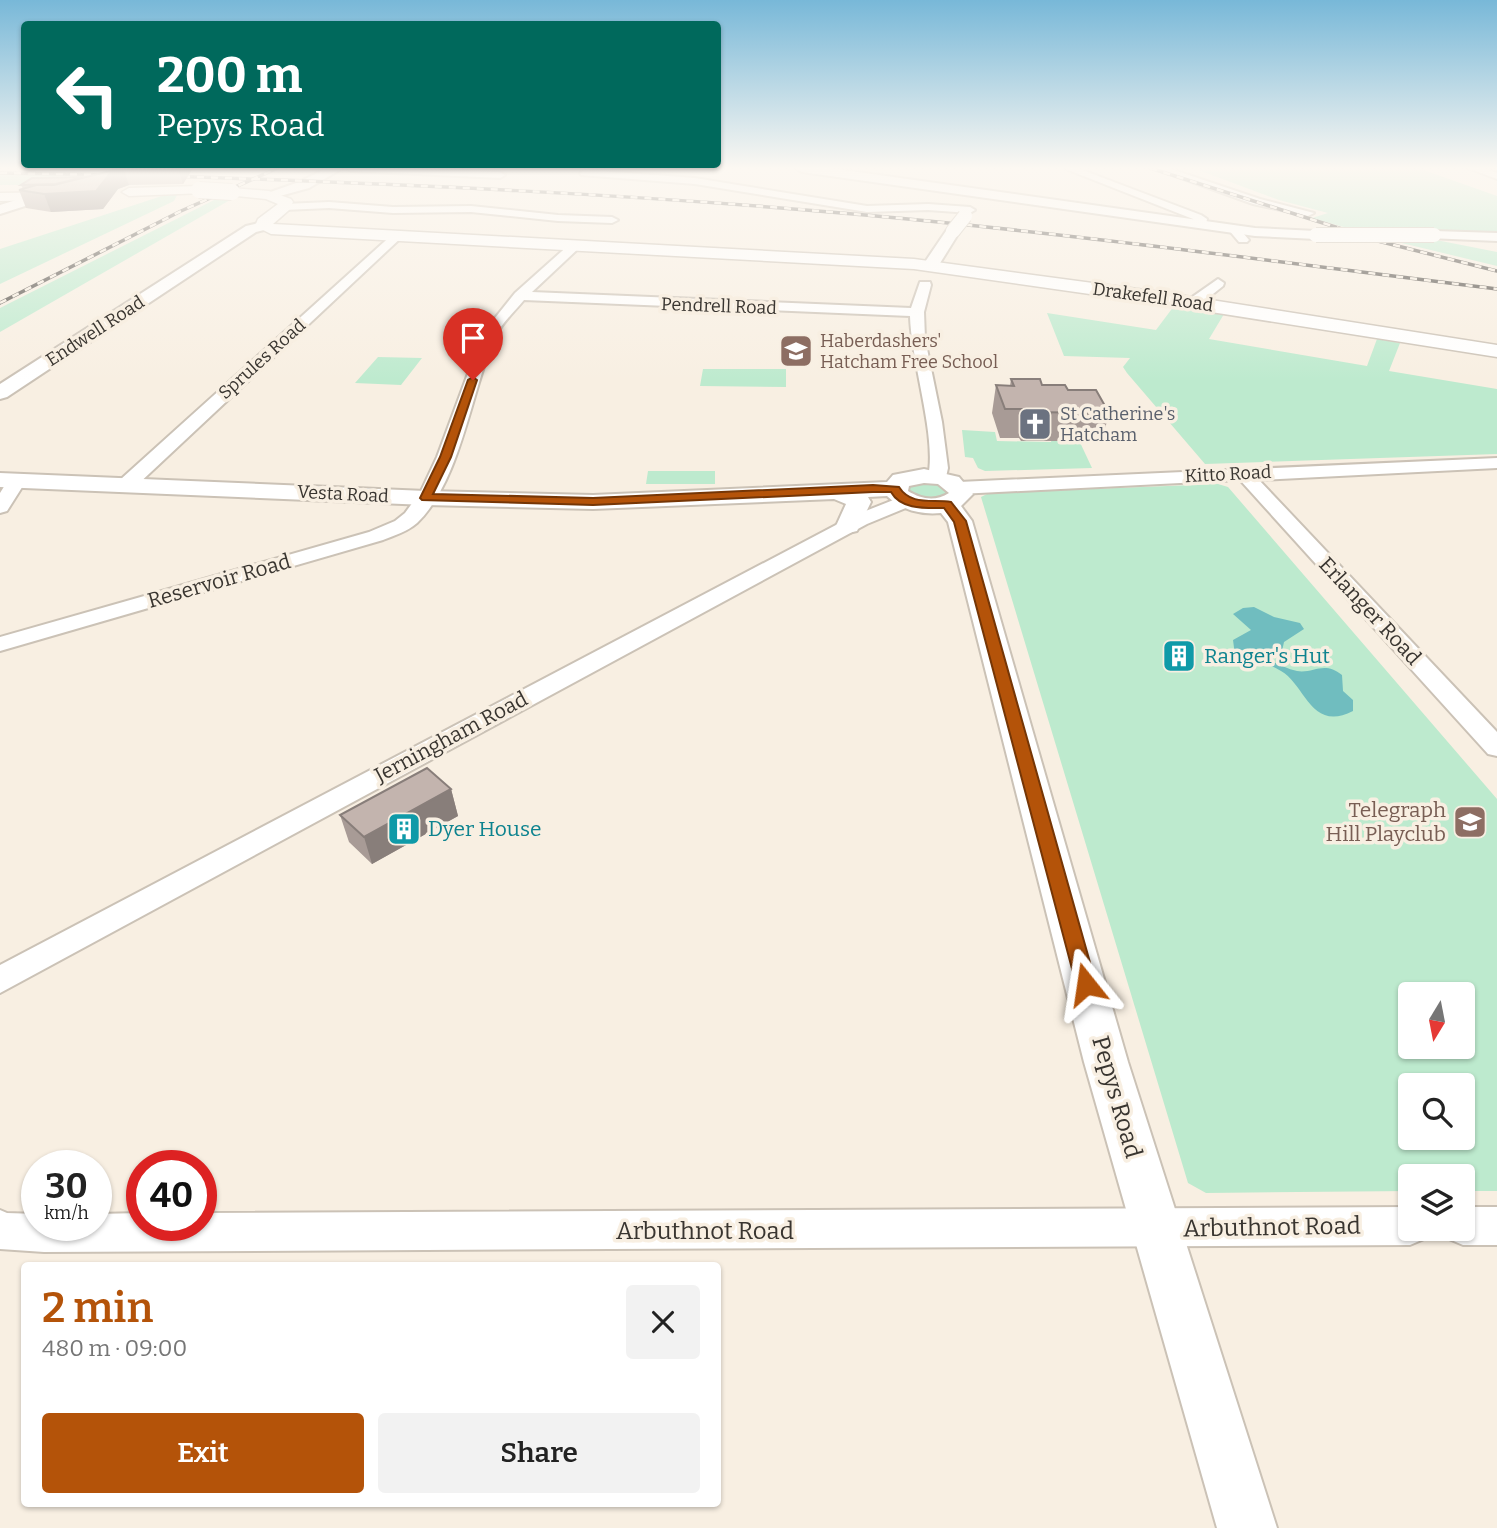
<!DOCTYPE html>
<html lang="en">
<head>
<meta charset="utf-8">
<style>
	body { margin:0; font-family:Bitter,serif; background:#f2f2f2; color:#222; height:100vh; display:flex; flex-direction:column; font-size:26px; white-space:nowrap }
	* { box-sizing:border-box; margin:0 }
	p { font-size:23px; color:#767676 }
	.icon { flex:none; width:38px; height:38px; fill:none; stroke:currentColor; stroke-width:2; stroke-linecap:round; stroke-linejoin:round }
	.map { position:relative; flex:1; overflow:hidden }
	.side { position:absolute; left:21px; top:1262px; width:700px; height:245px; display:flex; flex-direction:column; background:#fff; border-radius:7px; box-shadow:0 2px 5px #0004 }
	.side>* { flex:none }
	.hud { position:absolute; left:21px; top:21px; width:700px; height:147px; border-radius:7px; box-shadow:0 2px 5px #0004; background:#00695c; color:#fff; overflow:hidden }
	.needle { width:46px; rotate:190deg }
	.fabs { position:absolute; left:1398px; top:982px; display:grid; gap:14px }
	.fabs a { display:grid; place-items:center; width:77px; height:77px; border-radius:7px; background:#fff; box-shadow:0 2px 5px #0004; font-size:35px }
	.speed { position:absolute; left:21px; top:1150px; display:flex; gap:14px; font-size:35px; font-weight:700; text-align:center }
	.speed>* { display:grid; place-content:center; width:91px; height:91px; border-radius:50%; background:#fff; box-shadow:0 2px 5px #0004; line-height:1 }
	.speed small { font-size:18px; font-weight:400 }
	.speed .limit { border:10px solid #d22; background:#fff; color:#111 }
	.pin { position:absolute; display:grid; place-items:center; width:60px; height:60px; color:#fff; margin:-72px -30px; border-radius:50% 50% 50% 0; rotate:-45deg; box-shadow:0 0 7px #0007 }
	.pin .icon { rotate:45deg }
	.me { position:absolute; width:77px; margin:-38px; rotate:345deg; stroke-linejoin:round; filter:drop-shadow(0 0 5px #0008) }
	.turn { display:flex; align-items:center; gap:24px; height:147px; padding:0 21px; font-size:32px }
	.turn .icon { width:91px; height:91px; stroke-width:2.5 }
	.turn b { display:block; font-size:49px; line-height:60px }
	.round { display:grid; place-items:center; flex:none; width:74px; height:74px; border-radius:7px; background:#f2f2f2 }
	.summary { display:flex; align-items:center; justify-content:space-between; height:119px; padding:0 21px }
	h1 { font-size:42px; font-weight:600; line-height:52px; color:#b45309 }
	.action { display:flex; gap:14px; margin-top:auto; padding:14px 21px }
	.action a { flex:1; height:80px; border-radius:7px; background:#b45309; color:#fff; font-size:28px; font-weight:600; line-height:80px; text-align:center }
	.action a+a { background:#f2f2f2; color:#222 }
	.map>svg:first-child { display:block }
	.green { fill:#bdeace; fill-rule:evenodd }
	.water { fill:#70bdbf }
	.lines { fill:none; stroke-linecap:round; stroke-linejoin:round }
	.minor-casing { stroke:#cbc2b6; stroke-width:4 }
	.tertiary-casing { stroke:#cbc2b6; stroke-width:4 }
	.secondary-casing { stroke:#cbc2b6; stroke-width:3 }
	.minor { fill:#fff; fill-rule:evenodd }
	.tertiary { fill:#fff; fill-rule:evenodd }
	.secondary { fill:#fff; fill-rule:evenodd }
	.rail-casing { stroke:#4f4a44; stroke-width:3.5 }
	.rail { stroke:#f8efe2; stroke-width:2.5; stroke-dasharray:7; stroke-linecap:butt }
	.tertiary-bridge-casing { stroke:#cbc2b6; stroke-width:16; stroke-linecap:butt }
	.secondary-bridge-casing { stroke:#cbc2b6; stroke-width:18; stroke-linecap:butt }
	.tertiary-bridge { stroke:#fff; stroke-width:14 }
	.secondary-bridge { stroke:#fff; stroke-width:16 }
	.wall { fill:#a89b96 }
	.shaded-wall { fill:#887e7a }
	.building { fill:#c3b4ae; stroke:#887e7a; stroke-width:2 }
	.route { fill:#b45309; stroke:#753606; stroke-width:2 }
	.labels { text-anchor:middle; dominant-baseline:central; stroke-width:7; stroke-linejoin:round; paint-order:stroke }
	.far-street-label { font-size:18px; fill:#393530; stroke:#f8efe2 }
	.far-education-label { font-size:18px; fill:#785e54; stroke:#f8efe2; text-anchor:start }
	.far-worship-label { font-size:18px; fill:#5b616d; stroke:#f8efe2; text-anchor:start }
	.street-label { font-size:21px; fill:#393530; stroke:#f8efe2 }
	.culture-label { font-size:21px; fill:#0d838f; stroke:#f8efe2; text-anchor:start }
	.education-label { font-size:21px; fill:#785e54; stroke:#f8efe2; text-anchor:end }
	.near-street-label { font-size:24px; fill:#393530; stroke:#f8efe2 }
</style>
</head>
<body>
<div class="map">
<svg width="1497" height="1528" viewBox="0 0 1497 1528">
	<rect width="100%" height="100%" fill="#f8efe2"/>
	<path class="green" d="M1193,168H1418L1497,196V235L1361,232L1312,218L1328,213L1279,200Z
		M0,174L120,176L108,179L79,177L29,185H0Z
		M171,193H178L174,201L0,284V249Z
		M224,195L237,196L0,332V308Z
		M1385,239H1431L1497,252V266Z
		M1174,306L1224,314L1209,339L1367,366L1377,339L1400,343L1389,371L1497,389V454L1205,464L1127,373L1123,367L1130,358L1064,356L1047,313L1156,330Z
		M378,357L422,358L401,385L355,383Z
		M703,369H786V387L700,386Z
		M962,430L995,432L997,441L1051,442L1052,436H1077L1092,468L985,471L978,468L973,458L965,457Z
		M648,471H715V484H646Z
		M920,481L940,484L950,493L948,496L931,502L908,494L907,488Z
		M1218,484L1228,487L1497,799V1191H1463V1176H1410V1191L1206,1193L1188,1183L981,497L989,493ZM1410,994H1463V1046H1410ZM1410,1085H1463V1138H1410Z"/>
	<path class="water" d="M1254,607L1274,617L1300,623L1304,629L1284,642L1282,651L1268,656L1269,660C1278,664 1288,669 1297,671C1313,674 1324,660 1342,675L1343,691L1353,700V711C1311,733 1305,684 1281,671C1275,667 1268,664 1261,662C1252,659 1243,661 1235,655L1233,640L1251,630L1233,614L1243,608Z"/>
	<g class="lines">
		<defs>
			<path id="minor" d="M346,168L500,172L505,175L500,178L351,171Z
				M1063,168H1077L1201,215L1207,219L1206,224L1196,226L1193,219Z
				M1153,168H1168L1260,199L1314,213L1308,216L1253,204Z
				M1468,168H1483L1497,173V179Z
				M585,170L695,178L867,206L928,204L970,207L975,210L970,213L928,210L867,212L695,184L581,175L580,173Z
				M329,202L393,207L471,206L558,215L612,217L618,220L612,223L558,221L471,212L393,213L329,208L284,210L279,207L284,204Z
				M1230,227H1238L1249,240L1247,242H1239L1228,229Z
				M394,233L404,235L135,487H121L119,483L121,479Z
				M571,243L581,246L532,292L911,308L920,282H930L931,285L924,312L925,339L942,422L948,468L946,477L937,482L928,477C937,437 911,362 910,316L524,300C514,312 500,325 494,339C471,393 460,482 417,523C407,532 395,535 383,540L0,651V637L369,532L395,521L405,513L421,491L437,457L483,333L515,293Z
				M1218,279L1224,283L1223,286L1198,306H1188V300Z
				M1497,458V468L1259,480L1497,732V756L1488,754L1240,480L959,494L950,488L959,482Z
				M17,475L26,481L7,511L0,513V493L10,477Z
				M906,495L913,497L915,501L913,505L867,524L0,993V965L853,516Z
				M1410,1207V1228H1428L1424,1239L1410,1245L44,1252L0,1249V1210L7,1213L37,1214V1225H96V1214L142,1213V1225H201V1213Z
				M1463,1207H1497V1245H1463L1449,1239L1445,1228H1463Z"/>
			<path id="tertiary" d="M327,168H343L309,188L269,199L262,195L299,182Z
				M796,168H829L1255,228L1316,231L1323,235L1316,239L1255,236L802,172Z
				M42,192L47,193V199L0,214V205Z
				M263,222L268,223L270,226L268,229L256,232L7,397L0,399V384L246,226Z
				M953,227L960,231L937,268L931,270L925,268L923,265L948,228Z
				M1434,231L1497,233V241L1429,238L1427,235L1429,232Z
				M924,469L959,477L973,494L961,506L972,521L1128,1062L1277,1528H1217L1084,1062L948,522L941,513C921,515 901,510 887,496L868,497L871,502L857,531L848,533L839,531L836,526L846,504L834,499L593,509L426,505L0,487V473L426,491L593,495L887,482L893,475ZM924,483L938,484L949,493C935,502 921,499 908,491L909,486Z"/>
			<path id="secondary" d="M151,168H174L172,171L60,200L0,201V193L60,192Z
				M199,186L206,190L204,193L129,196L122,192L129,188Z
				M232,188L269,191L291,199L293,202L289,210L273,224L914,259L1160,292L1497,345V357L1160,304L914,269L271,234L255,226L258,219L278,204L266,199L227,195L225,192Z"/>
		</defs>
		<use href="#minor" class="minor-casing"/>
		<use href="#tertiary" class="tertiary-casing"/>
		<use href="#secondary" class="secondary-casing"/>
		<use href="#minor" class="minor"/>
		<use href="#tertiary" class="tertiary"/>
		<use href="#secondary" class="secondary"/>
		<defs>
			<path id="rail" d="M1150,168L1348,231
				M0,173L113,175
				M169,176C401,184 633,194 865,215C1076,234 1286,263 1497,289
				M1366,238L1497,271
				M0,303L181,211L278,168"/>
		</defs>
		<use href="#rail" class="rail-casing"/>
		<use href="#rail" class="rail"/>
		<defs>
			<path id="tertiary-bridge" d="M953,231L965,216
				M1316,235H1434"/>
			<path id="secondary-bridge" d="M199,190L232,192"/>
		</defs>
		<use href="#tertiary-bridge" class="tertiary-bridge-casing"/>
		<use href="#secondary-bridge" class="secondary-bridge-casing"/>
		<use href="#tertiary-bridge" class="tertiary-bridge"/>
		<use href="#secondary-bridge" class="secondary-bridge"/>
	</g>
	<path class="wall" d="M122,168H193L183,184L129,185L118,189L103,209L51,212L26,208L19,190L23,189L21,185L84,177Z
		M1011,379L1068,390L1109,413L1102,441H1021L1019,438H1000L992,413L996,385L1010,386Z
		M451,789L458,816L372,864L349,842L340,815Z"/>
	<path class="shaded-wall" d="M123,168L129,185L118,189L103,209L51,212L44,194Z
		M178,168H193L183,184Z
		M451,789L458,816L372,864L364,837Z"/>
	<path class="building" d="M122,168H127L112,171L96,191L44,194L19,190L36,185H54Z
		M84,177L56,184L21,185L32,178Z
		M1011,379H1040L1042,385H1065L1068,390H1096L1109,413L1026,412L1024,409H1005L996,385L1014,386Z
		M427,768L451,789L364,837L340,815Z"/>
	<linearGradient id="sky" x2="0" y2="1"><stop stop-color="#78b8d8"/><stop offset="0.44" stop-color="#fcf8f2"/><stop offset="1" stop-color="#fcf8f2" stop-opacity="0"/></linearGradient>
	<rect width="1497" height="382" fill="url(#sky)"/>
	<path class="route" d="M473,377L477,380L451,457L433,494L593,498L873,485L899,487C911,506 932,499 951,502L966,521L1096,984L1093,990L1086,992L1079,990L1076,984L954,522L944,508C926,508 901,510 891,492H873L593,505L422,500L420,498L440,457L468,380Z"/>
	<defs>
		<symbol id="school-square" viewBox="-11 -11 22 22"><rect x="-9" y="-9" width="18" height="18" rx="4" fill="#8d6e63" stroke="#f8efe2"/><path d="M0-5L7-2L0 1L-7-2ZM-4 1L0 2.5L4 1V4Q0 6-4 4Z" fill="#fff"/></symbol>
		<symbol id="church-square" viewBox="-11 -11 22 22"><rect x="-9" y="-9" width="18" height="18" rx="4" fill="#6b7280" stroke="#f8efe2"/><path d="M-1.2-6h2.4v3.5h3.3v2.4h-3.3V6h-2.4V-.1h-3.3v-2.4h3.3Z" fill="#fff"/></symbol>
		<symbol id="building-square" viewBox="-11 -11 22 22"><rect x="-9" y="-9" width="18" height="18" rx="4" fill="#0f9aa8" stroke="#f8efe2"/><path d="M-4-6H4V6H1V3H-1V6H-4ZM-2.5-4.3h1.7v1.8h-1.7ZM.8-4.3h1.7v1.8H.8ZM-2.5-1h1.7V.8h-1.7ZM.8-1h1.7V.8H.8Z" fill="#fff"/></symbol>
	</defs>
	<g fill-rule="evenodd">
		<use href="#school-square" x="777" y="332" width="38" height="38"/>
		<use href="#church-square" x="1016" y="405" width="38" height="38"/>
		<use href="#building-square" x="1160" y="637" width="38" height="38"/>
		<use href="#school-square" x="1451" y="803" width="38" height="38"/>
		<use href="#building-square" x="385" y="810" width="38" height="38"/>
	</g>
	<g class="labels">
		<g class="far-street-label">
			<text transform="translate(1153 297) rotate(8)">Drakefell Road</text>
			<text transform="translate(719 306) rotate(2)">Pendrell Road</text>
			<text transform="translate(95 331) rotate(-33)">Endwell Road</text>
			<text transform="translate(262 359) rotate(-42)">Sprules Road</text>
			<text transform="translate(1228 474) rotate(-3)">Kitto Road</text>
			<text transform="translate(343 494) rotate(3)">Vesta Road</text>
		</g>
		<g class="far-education-label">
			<text x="820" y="341">Haberdashers'<tspan x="820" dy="21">Hatcham Free School</tspan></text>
		</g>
		<g class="far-worship-label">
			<text x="1060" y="414">St Catherine's<tspan x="1060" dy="21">Hatcham</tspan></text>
		</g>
		<g class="street-label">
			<text transform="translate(219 581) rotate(-16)">Reservoir Road</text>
			<text transform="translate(1370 611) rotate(47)">Erlanger Road</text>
			<text transform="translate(451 737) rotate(-28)">Jerningham Road</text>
		</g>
		<g class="culture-label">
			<text x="1204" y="656">Ranger's Hut</text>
			<text x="428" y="829">Dyer House</text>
		</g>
		<g class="education-label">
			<text x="1446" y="810">Telegraph<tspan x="1446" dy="24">Hill Playclub</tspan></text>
		</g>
		<g class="near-street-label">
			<text transform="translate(1117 1097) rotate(74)">Pepys Road</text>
			<text transform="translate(1272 1227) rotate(-1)">Arbuthnot Road</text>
			<text x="705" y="1231">Arbuthnot Road</text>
		</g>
	</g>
</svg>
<div class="fabs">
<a><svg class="needle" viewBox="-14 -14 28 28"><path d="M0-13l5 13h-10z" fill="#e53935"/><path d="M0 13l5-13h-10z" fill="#767676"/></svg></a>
<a><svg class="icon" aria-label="search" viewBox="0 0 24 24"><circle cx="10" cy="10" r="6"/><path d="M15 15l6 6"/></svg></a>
<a><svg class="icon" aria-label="layers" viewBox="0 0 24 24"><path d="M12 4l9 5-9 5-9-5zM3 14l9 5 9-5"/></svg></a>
</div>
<div class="speed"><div>30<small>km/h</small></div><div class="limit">40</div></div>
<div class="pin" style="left:473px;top:380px;background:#d93025"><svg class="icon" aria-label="arrive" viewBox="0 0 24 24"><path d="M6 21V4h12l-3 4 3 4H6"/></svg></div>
<svg class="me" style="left:1086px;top:984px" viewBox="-20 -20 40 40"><path d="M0-17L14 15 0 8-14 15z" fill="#b45309" stroke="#fff" stroke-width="4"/></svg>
<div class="hud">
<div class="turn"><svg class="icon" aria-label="left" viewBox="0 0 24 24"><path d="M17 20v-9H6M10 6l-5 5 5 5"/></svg><div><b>200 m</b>Pepys Road</div></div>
</div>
<section class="side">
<div class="summary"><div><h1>2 min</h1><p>480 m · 09:00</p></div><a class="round"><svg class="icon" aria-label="close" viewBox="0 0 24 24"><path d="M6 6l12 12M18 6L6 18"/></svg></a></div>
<div class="action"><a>Exit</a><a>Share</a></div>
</section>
</div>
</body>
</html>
